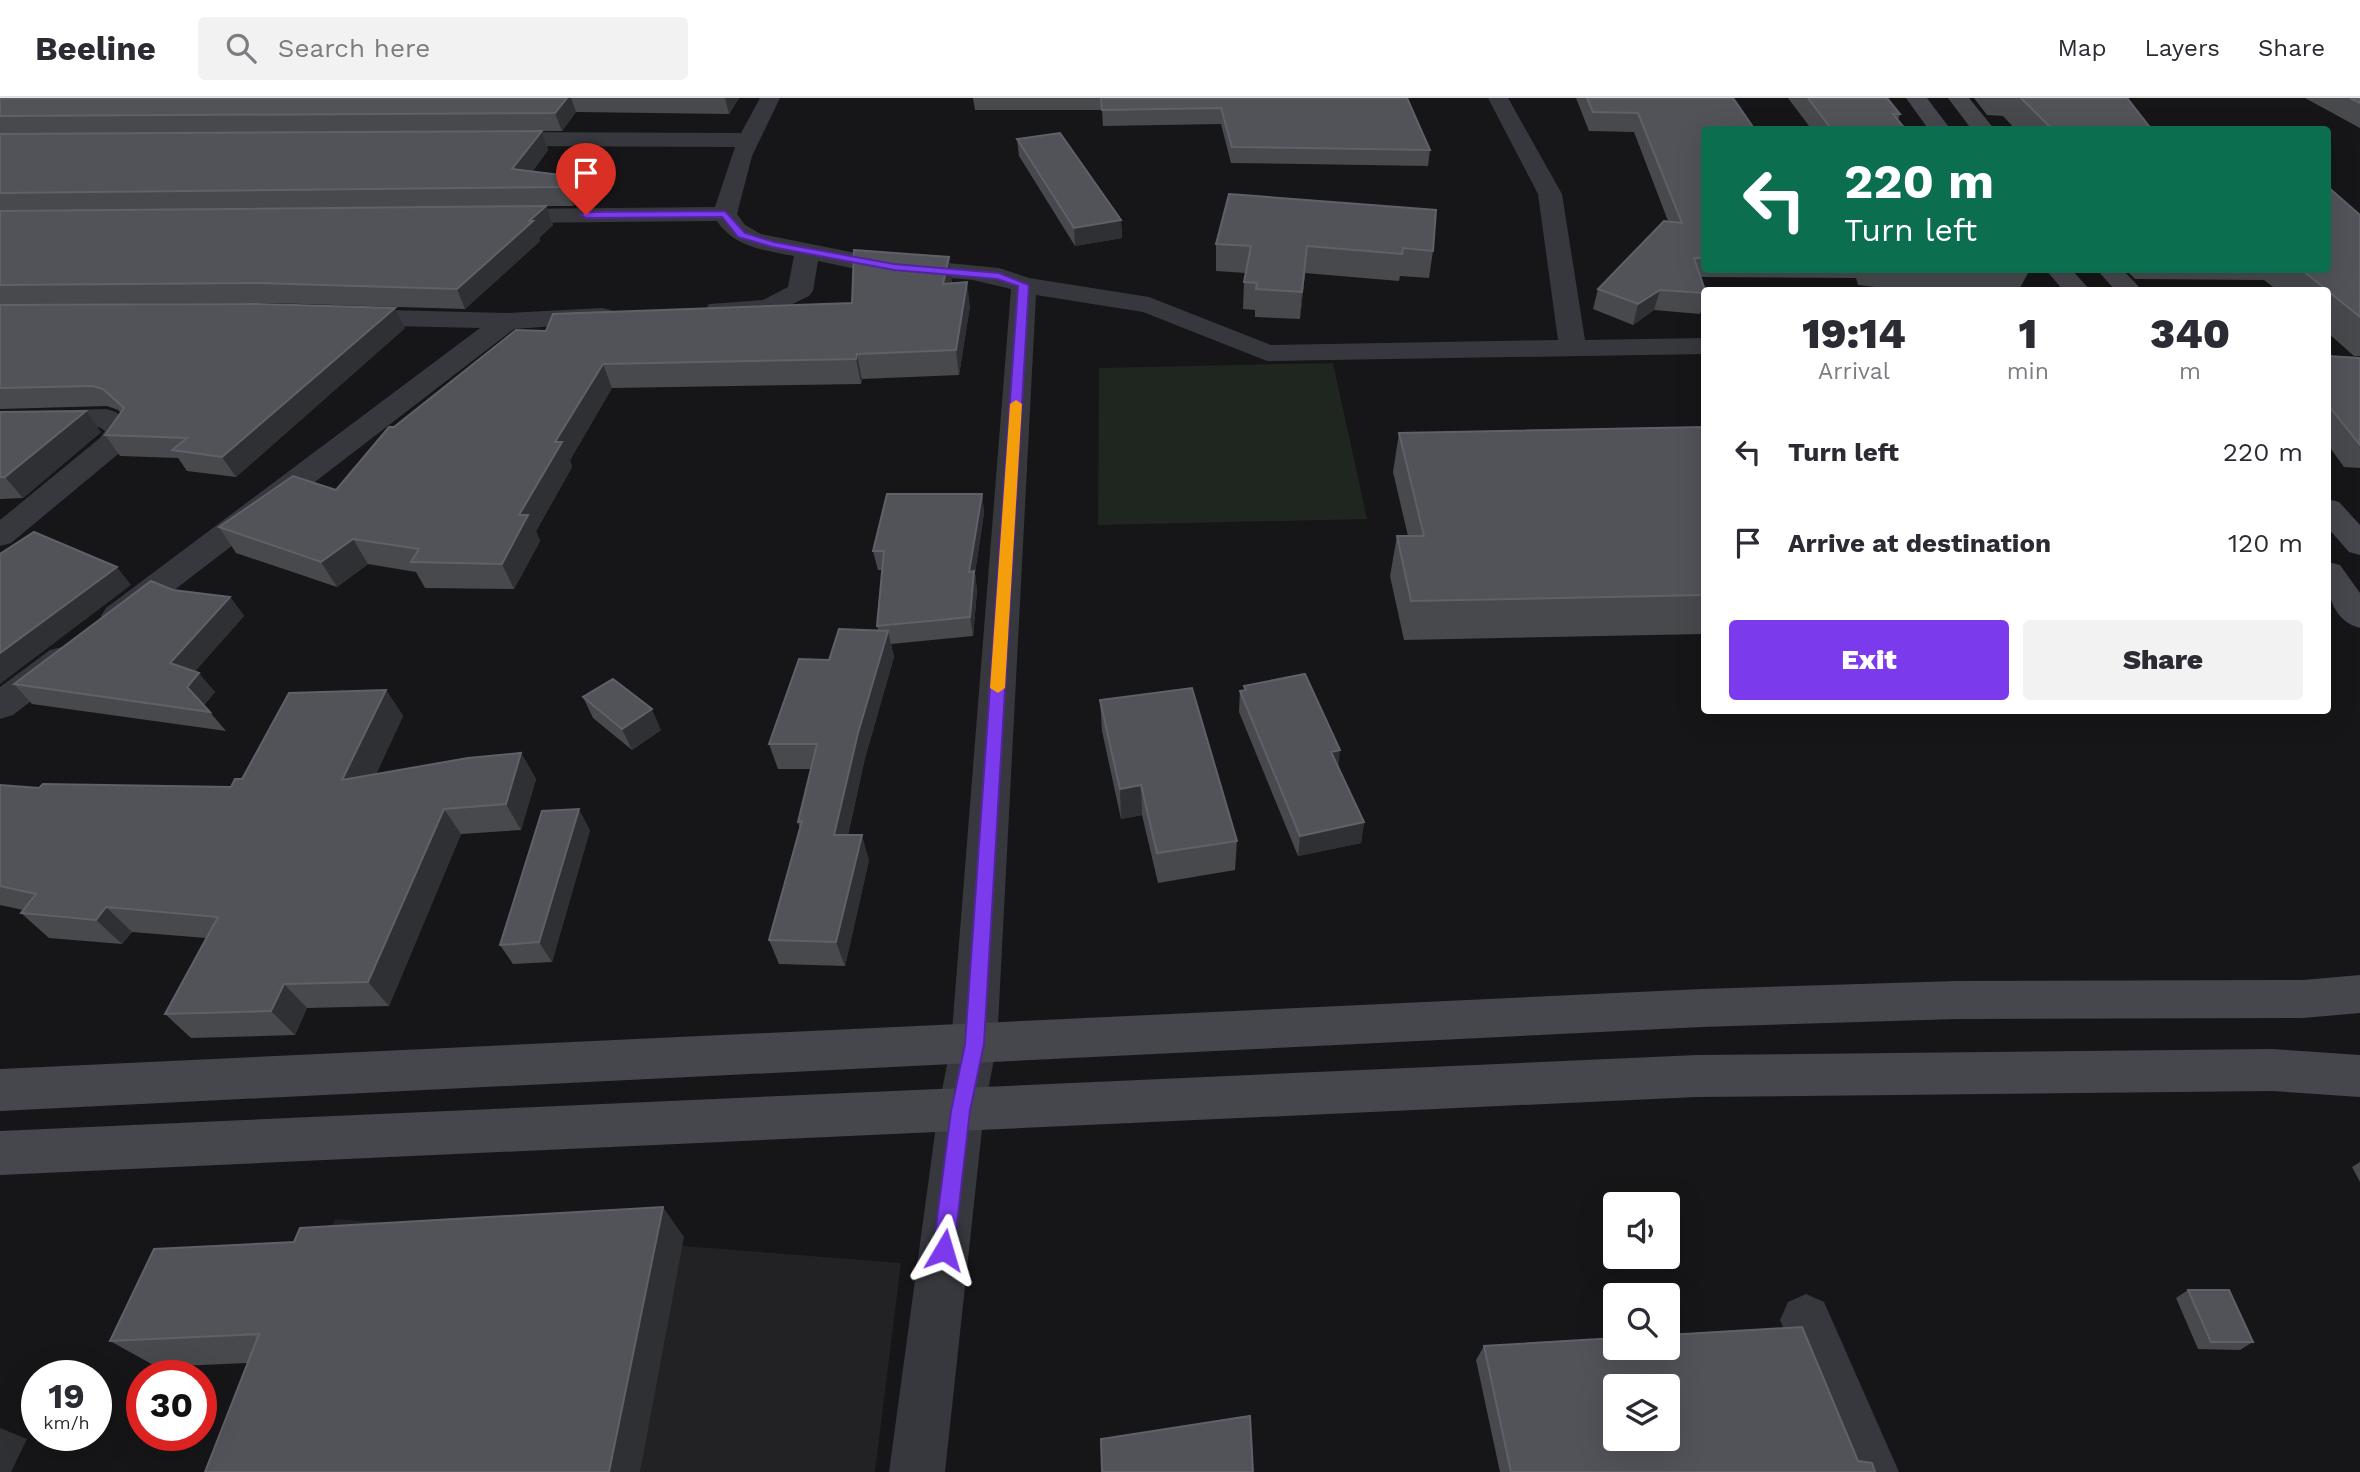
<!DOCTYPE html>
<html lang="en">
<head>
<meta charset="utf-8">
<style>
	body { margin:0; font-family:"Work Sans",sans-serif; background:#f2f2f3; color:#2b2b33; height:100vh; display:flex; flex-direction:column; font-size:26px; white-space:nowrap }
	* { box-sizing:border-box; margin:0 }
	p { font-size:23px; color:#7c7c81 }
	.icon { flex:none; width:38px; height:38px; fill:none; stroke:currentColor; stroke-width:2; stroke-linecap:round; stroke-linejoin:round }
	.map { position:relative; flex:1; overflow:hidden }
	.sheet { position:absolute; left:1701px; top:189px; width:630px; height:427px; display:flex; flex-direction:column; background:#fff; border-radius:7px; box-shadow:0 7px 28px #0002 }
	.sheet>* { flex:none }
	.top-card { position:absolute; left:1701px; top:28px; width:630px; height:147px; border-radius:7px; box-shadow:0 7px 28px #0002; background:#0b6e4f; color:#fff; overflow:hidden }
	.buttons { position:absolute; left:1603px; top:1094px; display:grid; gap:14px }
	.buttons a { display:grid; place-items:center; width:77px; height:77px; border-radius:7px; background:#fff; box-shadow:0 7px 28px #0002; font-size:35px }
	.speed { position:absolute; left:21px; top:1262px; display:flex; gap:14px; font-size:35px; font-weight:700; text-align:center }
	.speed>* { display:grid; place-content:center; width:91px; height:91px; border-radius:50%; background:#fff; box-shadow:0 7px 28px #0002; line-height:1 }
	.speed small { font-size:18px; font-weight:400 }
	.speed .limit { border:10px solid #d22; background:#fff; color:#111 }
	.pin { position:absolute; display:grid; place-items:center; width:60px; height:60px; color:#fff; margin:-72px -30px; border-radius:50% 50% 50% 0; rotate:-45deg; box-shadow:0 0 7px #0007 }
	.pin .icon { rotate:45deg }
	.me { position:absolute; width:77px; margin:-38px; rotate:7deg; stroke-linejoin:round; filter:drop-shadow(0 0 5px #0008) }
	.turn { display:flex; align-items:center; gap:24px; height:147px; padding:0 28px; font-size:32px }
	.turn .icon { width:91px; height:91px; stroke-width:2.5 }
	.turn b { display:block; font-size:49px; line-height:60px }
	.eta { display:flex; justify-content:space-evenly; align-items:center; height:119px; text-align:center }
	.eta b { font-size:42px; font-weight:800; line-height:49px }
	.primary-button { display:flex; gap:14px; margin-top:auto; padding:14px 28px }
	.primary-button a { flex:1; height:80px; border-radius:7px; background:#7c3aed; color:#fff; font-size:28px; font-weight:800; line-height:80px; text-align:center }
	.primary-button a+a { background:#f2f2f3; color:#2b2b33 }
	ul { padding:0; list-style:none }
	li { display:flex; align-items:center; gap:21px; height:91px; padding:0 28px }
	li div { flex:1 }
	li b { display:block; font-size:26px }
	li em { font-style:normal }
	header { display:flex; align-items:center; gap:42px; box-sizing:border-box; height:98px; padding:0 35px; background:#fff; border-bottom:2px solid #e1e1e2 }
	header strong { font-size:33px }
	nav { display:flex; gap:38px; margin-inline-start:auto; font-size:24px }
	.search { width:490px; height:63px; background:#f2f2f3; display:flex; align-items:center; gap:18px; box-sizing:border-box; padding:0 24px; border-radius:7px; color:#7c7c81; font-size:26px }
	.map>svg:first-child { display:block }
	.built { fill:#222225 }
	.green { fill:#1e261f }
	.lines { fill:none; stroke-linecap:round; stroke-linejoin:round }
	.street { fill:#37383d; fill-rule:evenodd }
	.secondary { fill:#45474d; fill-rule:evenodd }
	.wall { fill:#47494d }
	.shaded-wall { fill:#2f3033 }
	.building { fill:#525359; stroke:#5f6168; stroke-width:2; fill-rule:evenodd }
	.route { fill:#7c3aed; stroke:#51269a; stroke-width:2 }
	.slow { fill:#f59e0b }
</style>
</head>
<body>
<header>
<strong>Beeline</strong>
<div class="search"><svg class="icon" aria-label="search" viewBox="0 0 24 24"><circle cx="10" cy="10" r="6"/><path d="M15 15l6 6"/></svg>Search here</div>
<nav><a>Map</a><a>Layers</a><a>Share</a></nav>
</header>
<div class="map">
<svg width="2360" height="1374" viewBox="0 0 2360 1374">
	<rect width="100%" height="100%" fill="#161618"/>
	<path class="built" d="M335,1121L901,1165L875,1374H223Z"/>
	<path class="green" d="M1333,265L1367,421L1098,427L1099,270Z"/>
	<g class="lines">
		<path class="street" d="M760,0H780L752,58L737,116L745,127L761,136L866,157L999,170L1029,180L1149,199L1271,247L1558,242L1538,96L1488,0H1508L1562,96L1585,242L1704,240V256L1267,263L1143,214L1036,197L997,946L984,1013L945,1374H889L938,1013L951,946L1011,191L973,182L866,173L818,163L813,193L809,198L768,218L718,220L709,218L705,212L709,206L763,202L788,189L794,158C765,152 735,150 717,123L496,125L488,123L484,118L488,113L496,111L715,109L735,49L493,48L485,46L482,41L485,36L493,34L741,35Z
			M602,210L611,212L615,218L611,224L514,231L130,526L118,529L106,526L101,518L106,510L480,230L347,227L338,225L334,219L338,213L347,211L507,215Z
			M106,311L116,314L136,331L123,352L11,445L0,448V422L100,340L105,333L99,329L0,332V314Z
			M62,549L74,552L80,561L74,570L13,617L0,621V589L50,552Z
			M1806,1196L1824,1204L1899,1374H1843L1780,1222L1788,1204Z"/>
		<path class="secondary" d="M1906,0H1927L1951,32H1929Z
			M1948,0H1969L1995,32H1972Z
			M2046,172H2072L2090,192H2063Z
			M2097,172H2123L2142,192H2115Z
			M2328,401L2339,404L2360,427V457L2349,454L2328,430Z
			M2328,464L2340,467L2360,495V530C2330,522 2326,491 2328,464Z
			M2360,877V915L2303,920L1957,921L1702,929L0,1013V971L1702,891L1957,883L2303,882Z
			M2272,951L2360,957V999L2272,993L1697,999L0,1077V1033L1697,957Z"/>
	</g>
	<path class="wall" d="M0,0H739L729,16L576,14L562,33H542L548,52L532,74L577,79L584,98L573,108H546L553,127L539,140L540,143L465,211L270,205L0,207Z
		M973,0H1407L1430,52L1428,68L1231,65L1221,26L1103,28L1102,12H975Z
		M1576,0H1733L1704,32V172H2027L2029,173L2019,192L1892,191L1858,187L1856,180L1701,179L1704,192V202L1700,216L1654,212L1633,227L1593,211L1598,191L1668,123L1634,34L1589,33Z
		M1788,0H1887L1900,16L1898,22L1906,32H1812Z
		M1974,0H2127L2152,32H2016L2003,18L1987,17Z
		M2305,0H2360V30Z
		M1017,41L1121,122L1122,140L1075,148L1019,58Z
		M1229,96L1433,153L1429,180L1400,178L1399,183L1305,175L1300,221L1255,219V212L1243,211L1244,184L1246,175L1216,173V146Z
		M2360,117V258H2354L2328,235V192H2277L2264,182L2135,181L2126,172H2328Z
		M952,183V185L970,208L959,277L862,281L861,286L612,290L570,362L572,369L536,433L540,443L514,491L425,490L416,474L368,466L337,489L236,455L219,429L336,392L394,329L546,233L852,205Z
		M0,207L405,230L236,379L187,373L178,360L120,358L105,337L121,315L118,312L107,308L0,311Z
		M2328,258L2360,260V370L2344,369L2328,347Z
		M0,314L101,334L23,400L0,401Z
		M1704,329V536L1404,542L1390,478L1397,438H1408L1393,374L1399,335Z
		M982,396L984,415L975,475L977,493L973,538L891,546L894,559L865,660L848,737L869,762L845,868L779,866L769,842L800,731L798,724L811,671H778L769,646L829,562L878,532L877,528L882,472H878L873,453Z
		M173,492L230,499L244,518L195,573L215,594L204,607L226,633L32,606L14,586Z
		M1244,588L1338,669L1364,724L1361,745L1298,758L1239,614L1240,593L1244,592Z
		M386,592L403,618L376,676L521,655L536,681L521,732L461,736L389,908L307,910L295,937L191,940L165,916L206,840L132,834L122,846L49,840L21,815L23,812L0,807V687L39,690L231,689L242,681Z
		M583,599L661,632L632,652L593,620Z
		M1100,602L1237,743L1235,772L1158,785L1142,717L1121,721L1102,633Z
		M590,732L552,864L513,866L500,847Z
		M2360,1064V1084L2352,1069Z
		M684,1139L247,1265L157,1269L110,1243Z
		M2188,1192L2253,1244L2240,1252L2198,1251L2176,1200Z
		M1484,1248L1858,1363L1875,1374H1500L1476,1262Z"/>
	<path class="shaded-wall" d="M567,0H571L576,14L562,33L555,15Z
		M725,0H739L729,16Z
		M542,33L548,52L520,90L512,71Z
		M577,79L584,98L573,108L567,89Z
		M546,108L553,127L539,140L540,143L465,211L457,191Z
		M1121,122L1122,140L1075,148L1074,130Z
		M1307,148L1305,175L1300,221L1302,194Z
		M949,159L952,183L946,210L943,186Z
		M967,184L970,208L959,277L956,252Z
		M1660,192L1654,212L1633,227L1638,206Z
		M395,210L405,230L236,379L222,359Z
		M857,256L862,281L861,286L856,261Z
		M603,266L612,290L570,362L572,369L536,433L540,443L514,491L502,466L519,417L555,344Z
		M86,313L101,334L23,400L5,379Z
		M982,396L984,415L975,475L977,493L973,538L970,519L969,474Z
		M353,441L368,466L337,489L321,464Z
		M117,469L131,487L0,586V555Z
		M230,499L244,518L185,585L170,565Z
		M888,533L894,559L865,660L842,762L834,737L858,635Z
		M199,575L215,594L202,609L187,589Z
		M386,592L403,618L361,707L342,682Z
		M652,611L661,632L632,652L622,631Z
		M1340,652L1338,673L1331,654Z
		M521,655L536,681L521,732L506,706Z
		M1141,687L1142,717L1121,721L1120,691Z
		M444,711L461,736L389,908L368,884Z
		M579,711L590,732L552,864L539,844Z
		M1364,724L1361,745L1298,758L1300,738Z
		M862,737L869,762L845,868L836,844Z
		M106,809L132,834L122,846L96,822Z
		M284,886L307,910L295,937L271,913Z
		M663,1109L684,1139L640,1374H609Z
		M0,1330L27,1341L11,1374H0Z"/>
	<path class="building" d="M0,0H567L555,15L0,18Z
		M1101,0H1407L1430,52L1232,49L1221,10L1102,12Z
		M1587,0H1733L1755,32H1704V160H1694L1705,192H1704V195L1660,192L1638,206L1598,191L1664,123L1682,125L1638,15L1593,14Z
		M1808,0H1887L1900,16H1893L1906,32H1832Z
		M2021,0H2127L2152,32H2053Z
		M2350,0H2360V5Z
		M542,33L512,71L577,79L567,89L0,95V36Z
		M1060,35L1121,122L1074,130L1017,41Z
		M2328,89L2360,117V219L2302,172H2328Z
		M1229,96L1436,112L1433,153L1403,150L1402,156L1307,148L1302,194L1256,191L1257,185L1244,184L1251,148L1216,146Z
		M546,108L529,123H533L457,191L259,185L0,187V113Z
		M854,152L949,159L943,186L967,184L956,252L857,256L856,261L603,266L555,344H562L519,417H528L502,466L411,464L419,451L353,441L321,464L219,429L293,378L336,392L389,329H394L516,232L546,233L553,216L852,205Z
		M1930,172H2027L2029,173Z
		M258,206L395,210L222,359L172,352L187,340L105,337L124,310L103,291L92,288L0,290V207Z
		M2328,258L2360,260V347L2328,307Z
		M86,313L5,379H0V314Z
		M1704,329V497L1411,503L1397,438H1424L1399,335Z
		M887,396H982L969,474L974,473L970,519L877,528L884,453H873Z
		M34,434L117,469L0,555V456Z
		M151,483L173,492L230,499L170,565L199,575L187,589L210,614L14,586Z
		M839,531L888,533L858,635L834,737H862L836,844L769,842L802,723L798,724L817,646H769L799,561L829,562Z
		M1305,576L1340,652L1331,654L1364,724L1300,738L1240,593L1246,592L1244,588Z
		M613,581L652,611L622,631L583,599Z
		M1192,590L1237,743L1157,755L1141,687L1120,691L1100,602Z
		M386,592L342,682L468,660L521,655L506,706L444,711L368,884L284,886L271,913L165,916L218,819L106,809L96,822L21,815L36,796L0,788V687L39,690L43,686L231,689L235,681H242L289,595Z
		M579,711L539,844L500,847L542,713Z
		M663,1109L609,1374H205L259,1236L110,1243L154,1151L294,1144L300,1130Z
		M2188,1192H2229L2253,1244H2211Z
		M1802,1229L1858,1363L1872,1365L1875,1374H1511L1484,1248L1615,1240V1250H1668V1237ZM1615,1288H1668V1340H1615Z
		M1250,1318L1253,1374H1102L1101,1341Z"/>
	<path class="route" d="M725,113L745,135L774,144L894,166L999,175L1029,187L984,946L970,1013L954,1152L951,1159L944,1162L936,1159L933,1152L951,1013L965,946L1018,188L997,181L894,172L772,149L738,139L722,119L586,120L581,117L586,114Z"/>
	<path class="slow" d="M1016,302L1022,306L1005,590L998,595L990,590L1010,306Z"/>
</svg>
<div class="buttons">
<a><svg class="icon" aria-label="sound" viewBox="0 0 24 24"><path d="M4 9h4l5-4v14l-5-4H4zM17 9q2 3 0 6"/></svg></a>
<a><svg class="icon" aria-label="search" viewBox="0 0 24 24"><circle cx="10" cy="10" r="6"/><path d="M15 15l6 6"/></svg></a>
<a><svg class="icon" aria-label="layers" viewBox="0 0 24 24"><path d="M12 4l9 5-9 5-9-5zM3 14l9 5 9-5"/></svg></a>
</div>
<div class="speed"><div>19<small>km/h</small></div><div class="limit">30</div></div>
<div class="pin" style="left:586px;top:117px;background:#d93025"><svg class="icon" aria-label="arrive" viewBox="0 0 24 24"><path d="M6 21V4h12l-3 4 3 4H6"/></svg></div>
<svg class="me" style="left:944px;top:1152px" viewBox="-20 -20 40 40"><path d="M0-17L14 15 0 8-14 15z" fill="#7c3aed" stroke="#fff" stroke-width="4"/></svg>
<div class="top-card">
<div class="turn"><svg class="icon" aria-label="left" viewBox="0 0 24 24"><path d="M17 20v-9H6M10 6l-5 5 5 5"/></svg><div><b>220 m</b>Turn left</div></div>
</div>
<section class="sheet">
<div class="eta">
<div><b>19:14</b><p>Arrival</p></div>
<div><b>1</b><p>min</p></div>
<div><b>340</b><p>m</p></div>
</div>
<ul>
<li><svg class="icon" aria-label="left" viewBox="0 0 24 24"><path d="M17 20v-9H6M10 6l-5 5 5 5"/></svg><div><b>Turn left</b></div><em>220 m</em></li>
<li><svg class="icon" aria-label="arrive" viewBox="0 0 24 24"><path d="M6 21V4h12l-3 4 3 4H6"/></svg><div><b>Arrive at destination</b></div><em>120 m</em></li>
</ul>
<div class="primary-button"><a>Exit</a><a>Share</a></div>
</section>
</div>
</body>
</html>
